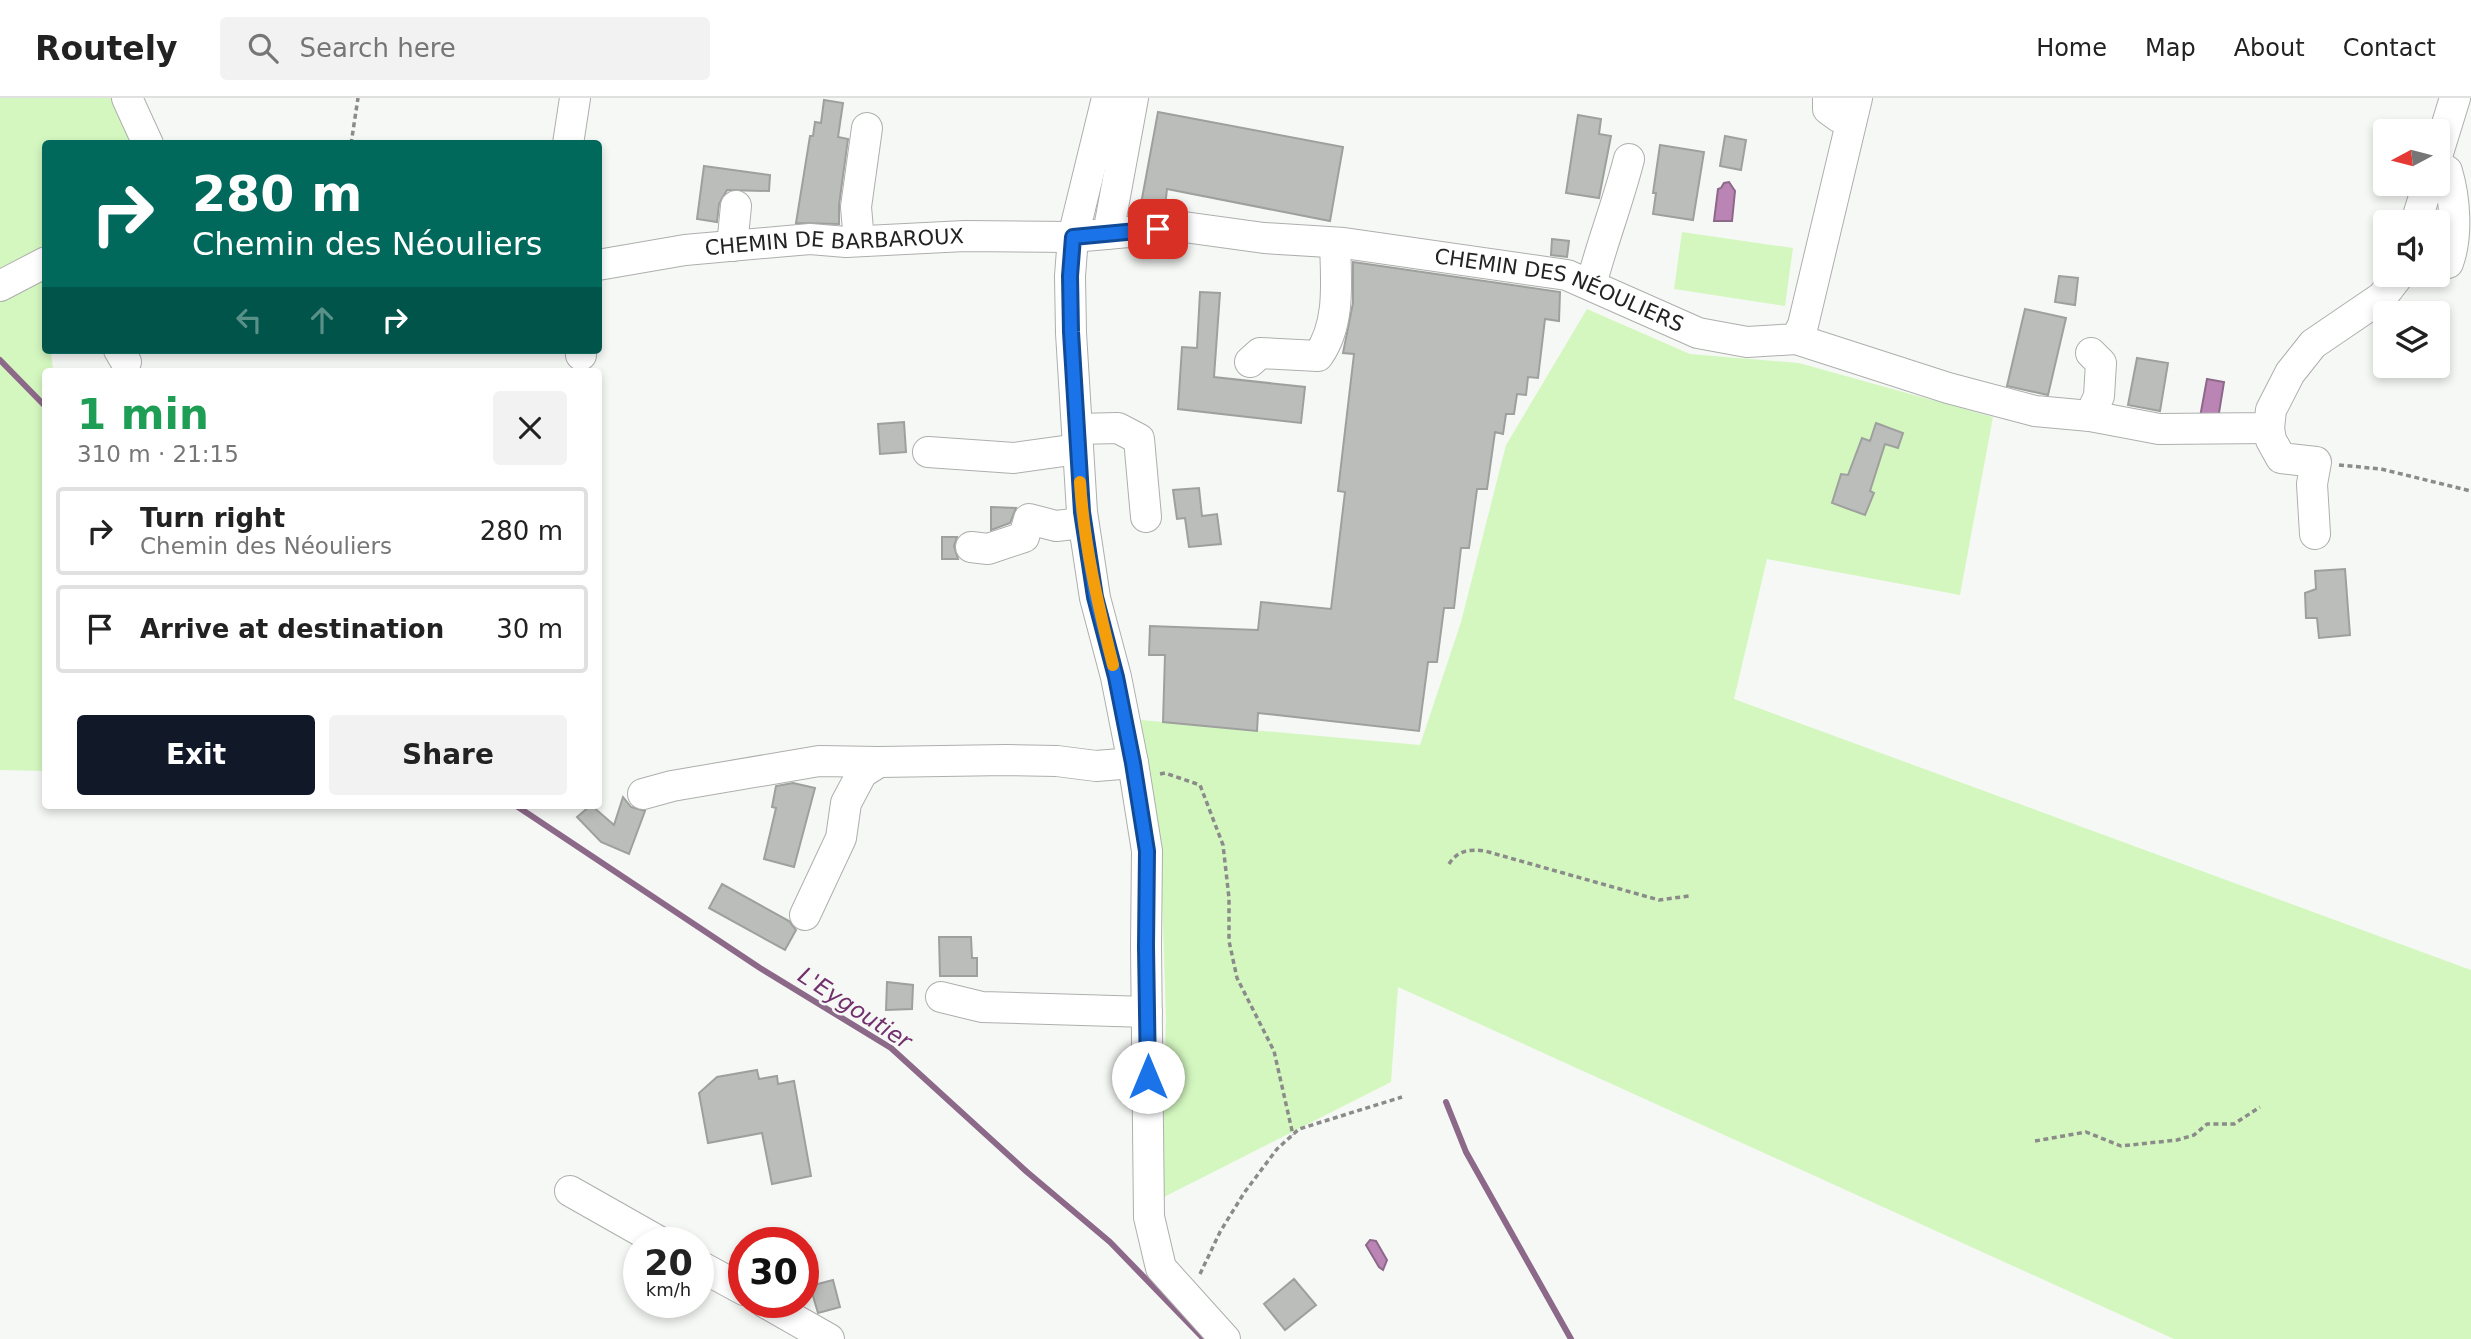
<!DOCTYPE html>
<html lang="en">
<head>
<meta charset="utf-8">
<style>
	body { margin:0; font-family:"DejaVu Sans",sans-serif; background:#f2f2f2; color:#222; height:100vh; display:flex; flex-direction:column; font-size:26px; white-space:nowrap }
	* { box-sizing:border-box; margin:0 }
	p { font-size:23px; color:#767676 }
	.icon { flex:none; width:38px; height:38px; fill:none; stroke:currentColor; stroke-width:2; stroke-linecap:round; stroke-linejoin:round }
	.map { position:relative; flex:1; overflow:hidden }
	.panel { position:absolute; left:42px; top:270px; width:560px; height:441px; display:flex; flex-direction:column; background:#fff; border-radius:7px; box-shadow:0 4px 10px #0003 }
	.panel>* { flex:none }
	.top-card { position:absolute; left:42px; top:42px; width:560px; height:214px; border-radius:7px; box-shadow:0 4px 10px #0003; background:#00695c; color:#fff; overflow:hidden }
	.needle { width:46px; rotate:263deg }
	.buttons { position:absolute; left:2373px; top:21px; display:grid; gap:14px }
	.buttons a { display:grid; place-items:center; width:77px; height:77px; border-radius:7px; background:#fff; box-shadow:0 4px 10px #0003; font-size:35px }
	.speed { position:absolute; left:623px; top:1129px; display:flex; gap:14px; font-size:35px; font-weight:700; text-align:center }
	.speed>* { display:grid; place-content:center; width:91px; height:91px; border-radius:50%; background:#fff; box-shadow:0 4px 10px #0003; line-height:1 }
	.speed small { font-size:18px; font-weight:400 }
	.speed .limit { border:10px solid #d22; background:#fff; color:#111 }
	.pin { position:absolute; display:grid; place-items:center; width:60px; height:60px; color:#fff; margin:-30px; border-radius:14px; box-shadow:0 4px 10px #0006 }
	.me { position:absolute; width:77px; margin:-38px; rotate:0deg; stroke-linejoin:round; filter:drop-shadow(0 0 5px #0008) }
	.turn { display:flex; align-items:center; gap:24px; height:147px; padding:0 35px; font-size:32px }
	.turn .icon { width:91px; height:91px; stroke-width:2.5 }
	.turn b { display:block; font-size:49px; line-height:60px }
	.lanes { display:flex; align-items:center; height:66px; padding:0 35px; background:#0003; justify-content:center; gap:35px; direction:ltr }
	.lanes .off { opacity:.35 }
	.round { display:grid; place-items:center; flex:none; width:74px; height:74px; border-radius:7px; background:#f2f2f2 }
	.overview { display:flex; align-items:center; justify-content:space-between; height:119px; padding:0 35px }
	h1 { font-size:42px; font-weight:600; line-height:52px; color:#1e9e55 }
	.primary-button { display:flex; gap:14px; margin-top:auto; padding:14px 35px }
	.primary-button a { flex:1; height:80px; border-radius:7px; background:#111827; color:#fff; font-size:28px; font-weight:600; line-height:80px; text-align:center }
	.primary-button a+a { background:#f2f2f2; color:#222 }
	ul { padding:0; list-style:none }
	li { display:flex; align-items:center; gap:21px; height:88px; margin:0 14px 10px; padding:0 21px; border:4px solid #e0e0e0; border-radius:7px }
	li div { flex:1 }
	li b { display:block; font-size:26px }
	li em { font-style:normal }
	header { display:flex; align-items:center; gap:42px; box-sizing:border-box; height:98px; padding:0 35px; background:#fff; border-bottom:2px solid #e0e0e0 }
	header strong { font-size:33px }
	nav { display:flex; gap:38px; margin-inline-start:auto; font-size:24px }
	.search { width:490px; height:63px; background:#f2f2f2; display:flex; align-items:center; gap:18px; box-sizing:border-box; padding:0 24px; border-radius:7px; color:#767676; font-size:26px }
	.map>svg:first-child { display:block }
	.green { fill:#d4f7c0 }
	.water { fill:#ba85b5; stroke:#8c6889; stroke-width:2 }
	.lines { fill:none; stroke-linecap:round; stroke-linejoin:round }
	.stream { stroke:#8c6889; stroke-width:6 }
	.building { fill:#bbbdbb; stroke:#9ea09d; stroke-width:2 }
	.minor-casing { stroke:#adafad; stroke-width:32 }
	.path { stroke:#8b8c8a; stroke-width:3.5; stroke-dasharray:5 3.5; stroke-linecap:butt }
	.minor { stroke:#fff; stroke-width:30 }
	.route-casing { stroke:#114b97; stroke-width:18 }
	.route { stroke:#1a73e8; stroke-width:12 }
	.slow { stroke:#f59e0b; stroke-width:12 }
	.labels { text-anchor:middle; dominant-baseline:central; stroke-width:5; stroke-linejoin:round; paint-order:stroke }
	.street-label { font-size:21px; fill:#222322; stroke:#f6f8f5 }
	.water-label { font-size:23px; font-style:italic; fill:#72316d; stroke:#f6f8f5 }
</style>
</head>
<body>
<header>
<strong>Routely</strong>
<div class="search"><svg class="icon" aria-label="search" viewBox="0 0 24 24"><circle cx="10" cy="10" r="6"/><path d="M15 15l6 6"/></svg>Search here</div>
<nav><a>Home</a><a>Map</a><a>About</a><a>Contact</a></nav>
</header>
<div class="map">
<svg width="2471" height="1241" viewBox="0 0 2471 1241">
	<rect width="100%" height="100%" fill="#f6f8f5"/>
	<path class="green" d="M0,0H137L159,45L46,46L45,155L0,175Z
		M1682,134L1793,150L1785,208L1674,191Z
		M43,174L46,200V252H51L53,273H46L45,673L0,672V198Z
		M1587,211L1690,256L1799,265L1993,319L1960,497L1767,461L1734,601L2471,872V1241H2174L1398,889L1391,984L1162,1100L1166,919L1162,798L1141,622L1420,647L1461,524L1506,347Z"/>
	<path class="water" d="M1729,84L1735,93L1732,123H1714L1718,91L1721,90L1724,85Z
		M2207,281L2224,284L2218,321L2200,319Z
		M1370,1142L1376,1143L1387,1162L1383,1172L1379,1169L1366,1147Z"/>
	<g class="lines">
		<path class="stream" d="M0,262L46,309
			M515,707L760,870L891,950L1027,1074L1110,1144L1204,1241
			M1446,1004L1466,1054L1571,1241"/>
	</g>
	<path class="building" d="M824,2L843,5L838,39L848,41L839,107V126L796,125L810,38H813L815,24L821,25Z
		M1158,14L1343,49L1330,123L1167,91L1165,109L1141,106Z
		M1578,17L1601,21L1599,36L1611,38L1599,100L1566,95Z
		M1725,38L1746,42L1741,72L1720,68Z
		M1660,47L1704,54L1693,122L1653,116L1656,95H1653Z
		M704,68L770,77L769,93L727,92L719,106L717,124L697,121Z
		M1552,141L1569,143L1567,159L1551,157Z
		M1353,164L1560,194L1559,223L1545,221L1538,280L1528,279L1526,297L1517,296L1514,316H1506L1503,336L1495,334L1487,391H1477L1469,450H1461L1454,510H1444L1437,564H1428L1419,633L1258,615L1257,633L1163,624L1165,557H1149L1150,528L1258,532L1261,504L1331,511L1345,394L1338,393L1354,256L1343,255L1353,205Z
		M2059,178L2078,180L2075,207L2055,204Z
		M1200,194L1220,195L1214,279L1305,289L1301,325L1178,311L1182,249L1197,250Z
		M2025,211L2066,220L2048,297L2007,288Z
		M2137,260L2168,265L2160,313L2128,307Z
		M904,324L906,354L880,356L878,326Z
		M1876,325L1903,335L1898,350L1885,346L1870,393L1874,395L1865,417L1832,405L1841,376L1848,377L1862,340L1870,343Z
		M1199,390L1202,418L1217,416L1221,446L1189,449L1185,420L1177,421L1173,392Z
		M991,409L1016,410L1010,425L991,432Z
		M942,439H957L954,448L958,461H942Z
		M2345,471L2350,537L2319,540L2317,520H2306L2305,495L2316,491L2315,473Z
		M793,685L815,690L794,769L764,761L776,710L772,709L776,688Z
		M623,699L631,709L645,713L629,756L601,744L577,719L591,707L614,727Z
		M722,786L789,823L796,832L785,852L709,810Z
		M939,839H971L972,860H977V878H940Z
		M887,884L913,887L912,911L886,912Z
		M757,972L759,981L777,978L778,986L794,983L811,1078L772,1086L762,1035L708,1045L699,995L717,979Z
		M1294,1181L1316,1207L1285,1232L1264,1206Z
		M833,1182L840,1209L818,1215L810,1188Z"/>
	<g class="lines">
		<defs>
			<g id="minor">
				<path d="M127,0L148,46"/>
				<path d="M1107,0L1073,139L1070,178L1071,235L1082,414L1095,500L1116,579L1133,665L1147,753L1146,848L1149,1119L1161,1170L1225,1241"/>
				<path d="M1828,0V11L1839,19L1851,24"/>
				<path d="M568,46L575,0"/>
				<path d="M2438,55L2455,0"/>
				<path d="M2438,67L2447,73C2455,100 2458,138 2448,165L2438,168"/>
				<path d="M2416,124L2428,86"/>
				<path d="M1108,136L1133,0"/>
				<path d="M859,143L856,109L867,30"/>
				<path d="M732,148L736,108"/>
				<path id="s1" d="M598,167L685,152L810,141L846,144L965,138L1073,139L1184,129L1264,140L1344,145L1567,177L1698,235L1747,244L1796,241L1803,227L1857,0"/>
				<path d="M1591,187C1602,145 1618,104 1629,61"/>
				<path d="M0,188L46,164"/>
				<path d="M1796,241L1948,290L2035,313L2090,318L2159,331L2269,330L2271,312L2290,275L2313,246L2382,199L2399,177"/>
				<path d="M119,252L126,264"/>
				<path d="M581,252V257"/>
				<path d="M1250,264L1260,255L1318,258C1341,226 1336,182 1335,145"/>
				<path d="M2090,318L2099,298L2101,265L2091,255"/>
				<path d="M2269,330L2271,342L2281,360L2316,364L2312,386L2315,436"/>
				<path d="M1077,331L1118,330L1139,341L1146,419"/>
				<path d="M928,354L1014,360L1078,351"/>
				<path d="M971,449L988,451L1024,439L1029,421L1056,428L1083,425"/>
				<path d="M643,696L672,688L819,663L879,664"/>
				<path d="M805,817L841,740L846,705L862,675L879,664L1006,662L1057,663L1096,668L1133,665"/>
				<path d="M941,899L982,909L1147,914"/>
				<path d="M570,1093L660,1144"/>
				<path d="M698,1167L744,1192"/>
				<path d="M764,1204L829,1241"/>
			</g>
		</defs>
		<use href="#minor" class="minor-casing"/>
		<path class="path" d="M351,46L358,0
			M2339,367L2381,371L2471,393
			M1160,676L1165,675L1200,687L1223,747L1229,800V843L1237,880L1274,953L1293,1037
			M1449,766C1458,752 1470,751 1485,753L1659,802L1689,798
			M2035,1043L2086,1034L2121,1048L2177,1042L2194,1037L2207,1026H2234L2260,1009
			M1200,1176L1220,1134L1244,1095L1277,1051L1299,1031L1402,999"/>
		<use href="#minor" class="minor"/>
	</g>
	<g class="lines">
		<defs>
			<path id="route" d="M1148,979L1146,848L1147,753L1133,665L1116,579L1095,499L1082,414L1071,234L1070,178L1073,139L1158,131"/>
		</defs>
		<use href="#route" class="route-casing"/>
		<use href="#route" class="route"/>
		<path class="slow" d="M1080,384C1084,447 1098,507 1113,567"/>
	</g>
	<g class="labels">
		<g class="street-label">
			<text stroke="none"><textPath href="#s1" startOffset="238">CHEMIN DE BARBAROUX</textPath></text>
			<text stroke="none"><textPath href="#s1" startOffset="971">CHEMIN DES NÉOULIERS</textPath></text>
		</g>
		<g class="water-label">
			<text transform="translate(855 910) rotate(33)">L'Eygoutier</text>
		</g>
	</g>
</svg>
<div class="buttons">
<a><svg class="needle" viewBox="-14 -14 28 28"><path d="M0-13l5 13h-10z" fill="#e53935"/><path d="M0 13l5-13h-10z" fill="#767676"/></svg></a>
<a><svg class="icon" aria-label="sound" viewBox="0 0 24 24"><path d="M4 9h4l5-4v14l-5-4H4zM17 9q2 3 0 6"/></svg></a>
<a><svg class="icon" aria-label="layers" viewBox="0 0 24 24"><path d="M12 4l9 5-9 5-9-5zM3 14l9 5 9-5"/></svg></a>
</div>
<div class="speed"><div>20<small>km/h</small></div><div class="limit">30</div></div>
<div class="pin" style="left:1158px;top:131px;background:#d93025"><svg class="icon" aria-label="arrive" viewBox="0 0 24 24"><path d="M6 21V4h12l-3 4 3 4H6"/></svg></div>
<svg class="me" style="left:1148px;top:979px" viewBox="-20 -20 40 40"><circle r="19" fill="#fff"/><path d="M0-13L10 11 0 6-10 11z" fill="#1a73e8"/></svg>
<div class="top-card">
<div class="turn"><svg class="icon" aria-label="right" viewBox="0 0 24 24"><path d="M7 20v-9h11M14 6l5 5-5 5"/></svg><div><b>280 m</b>Chemin des Néouliers</div></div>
<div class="lanes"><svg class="icon off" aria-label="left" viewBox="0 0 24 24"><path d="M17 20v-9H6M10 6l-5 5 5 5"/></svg><svg class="icon off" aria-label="ahead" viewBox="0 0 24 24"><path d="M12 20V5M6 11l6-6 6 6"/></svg><svg class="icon" aria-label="right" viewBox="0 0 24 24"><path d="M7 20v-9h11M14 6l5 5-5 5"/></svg></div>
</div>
<section class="panel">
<div class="overview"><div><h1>1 min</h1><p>310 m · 21:15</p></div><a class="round"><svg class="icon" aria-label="close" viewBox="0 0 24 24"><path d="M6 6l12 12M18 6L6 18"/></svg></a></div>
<ul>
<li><svg class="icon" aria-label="right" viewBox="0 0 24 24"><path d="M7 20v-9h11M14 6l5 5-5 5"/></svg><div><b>Turn right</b><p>Chemin des Néouliers</p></div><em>280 m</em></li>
<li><svg class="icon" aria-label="arrive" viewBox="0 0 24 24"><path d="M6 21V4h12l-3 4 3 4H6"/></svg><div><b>Arrive at destination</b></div><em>30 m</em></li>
</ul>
<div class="primary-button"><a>Exit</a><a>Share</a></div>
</section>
</div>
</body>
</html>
